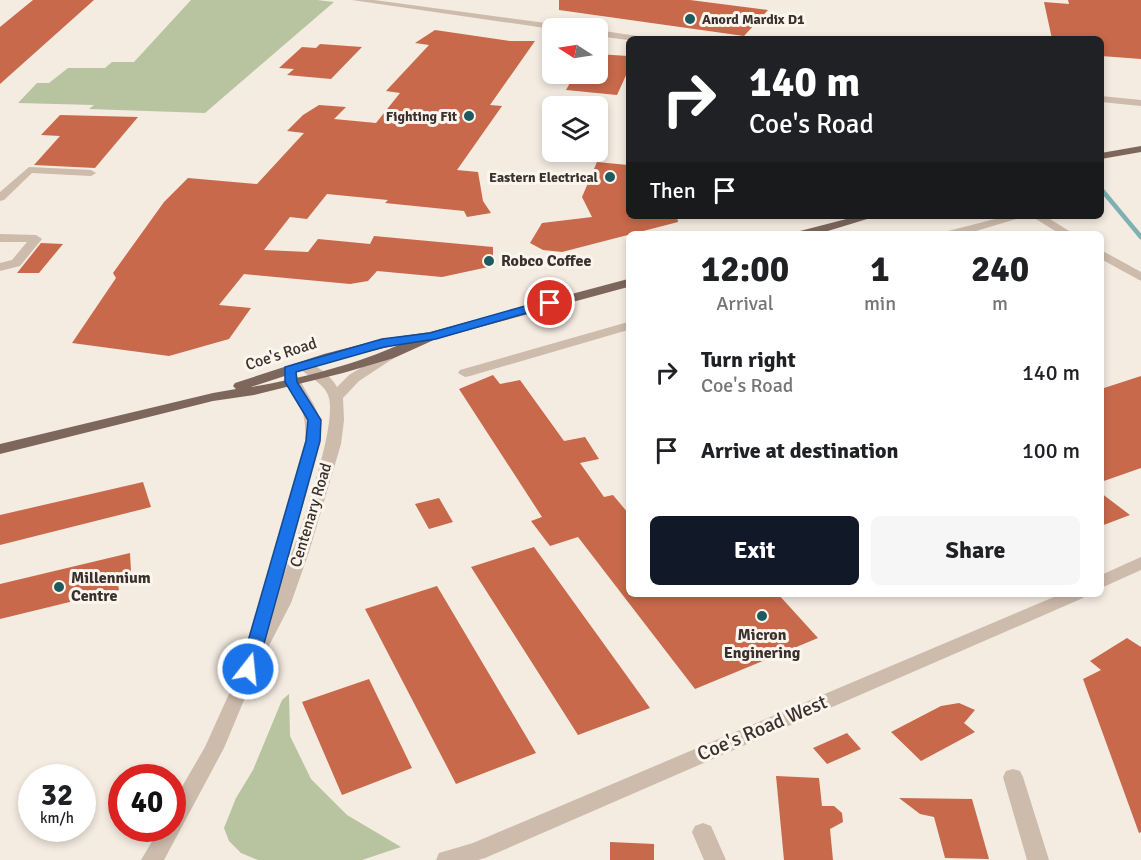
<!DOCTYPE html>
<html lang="en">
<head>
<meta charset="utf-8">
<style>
	body { margin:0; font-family:Signika,sans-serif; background:#f6f6f6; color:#202124; height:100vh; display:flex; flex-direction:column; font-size:22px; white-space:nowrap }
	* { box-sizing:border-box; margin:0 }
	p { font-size:20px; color:#757577 }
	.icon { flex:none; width:33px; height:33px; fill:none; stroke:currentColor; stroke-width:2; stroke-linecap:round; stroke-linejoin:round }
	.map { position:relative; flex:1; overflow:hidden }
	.panel { position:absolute; left:626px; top:231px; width:478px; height:366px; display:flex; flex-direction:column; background:#fff; border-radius:9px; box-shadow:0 3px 9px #0003 }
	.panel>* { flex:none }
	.banner { position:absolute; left:626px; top:36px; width:478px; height:183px; border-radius:9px; box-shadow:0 3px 9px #0003; background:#202124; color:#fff; overflow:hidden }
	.needle { width:39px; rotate:282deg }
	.controls { position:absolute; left:542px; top:18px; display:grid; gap:12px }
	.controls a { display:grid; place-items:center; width:66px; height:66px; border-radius:9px; background:#fff; box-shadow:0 3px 9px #0003; font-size:30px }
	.speed { position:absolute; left:18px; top:764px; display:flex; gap:12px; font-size:30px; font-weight:700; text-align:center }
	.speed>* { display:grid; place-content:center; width:78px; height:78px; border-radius:50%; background:#fff; box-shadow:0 3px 9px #0003; line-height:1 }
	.speed small { font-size:15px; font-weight:400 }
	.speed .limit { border:9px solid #d22; background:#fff; color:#111 }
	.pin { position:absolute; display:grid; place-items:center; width:51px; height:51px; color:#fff; margin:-26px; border:3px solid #fff; border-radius:50%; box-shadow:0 2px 6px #0007 }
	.me { position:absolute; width:66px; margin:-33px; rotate:16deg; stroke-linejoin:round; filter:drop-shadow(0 0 4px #0008) }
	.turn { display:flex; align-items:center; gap:21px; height:126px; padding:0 24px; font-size:27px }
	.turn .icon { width:78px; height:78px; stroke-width:2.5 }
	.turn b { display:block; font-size:42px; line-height:51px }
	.then { display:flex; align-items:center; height:57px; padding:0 24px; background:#0003; gap:12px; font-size:22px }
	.eta { display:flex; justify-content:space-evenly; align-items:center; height:102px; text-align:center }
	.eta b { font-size:36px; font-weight:800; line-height:42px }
	.primary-button { display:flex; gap:12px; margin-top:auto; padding:12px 24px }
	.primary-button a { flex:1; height:69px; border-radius:9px; background:#111827; color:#fff; font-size:24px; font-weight:800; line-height:69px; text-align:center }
	.primary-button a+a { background:#f6f6f6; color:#202124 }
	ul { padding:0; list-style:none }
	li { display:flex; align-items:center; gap:18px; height:78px; padding:0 24px }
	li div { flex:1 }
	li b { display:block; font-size:22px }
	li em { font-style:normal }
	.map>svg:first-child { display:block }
	.green { fill:#b8c4a0 }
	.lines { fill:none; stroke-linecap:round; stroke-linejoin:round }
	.stream { stroke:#7fb0b2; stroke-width:4.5 }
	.building { fill:#c8694b }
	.minor { fill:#cdbbac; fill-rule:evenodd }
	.tertiary { fill:#cdbbac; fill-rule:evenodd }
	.primary { fill:#7d675c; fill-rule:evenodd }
	.route { fill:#1a73e8; stroke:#114b97; stroke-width:1.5 }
	.poi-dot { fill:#1f5a5e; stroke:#fbf5ee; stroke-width:2 }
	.labels { text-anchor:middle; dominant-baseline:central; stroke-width:6; stroke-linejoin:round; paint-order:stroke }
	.far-poi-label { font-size:14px; font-weight:bold; fill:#3b302b; stroke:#fbf5ee; text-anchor:end }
	.poi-label { font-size:16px; font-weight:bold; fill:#3b302b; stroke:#fbf5ee; text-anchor:start }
	.street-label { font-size:16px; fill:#3b302b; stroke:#fbf5ee }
	.near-street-label { font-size:20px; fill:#3b302b; stroke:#fbf5ee }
</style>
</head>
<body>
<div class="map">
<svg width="1141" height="860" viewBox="0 0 1141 860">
	<rect width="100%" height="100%" fill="#f4ebe1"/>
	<path class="green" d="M191,0H317L334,2L205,113L89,109L94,105L18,103L37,83H49L68,68H105L112,62H134Z
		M289,694L290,736L311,779L347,815L401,847L362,860H258L241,853L229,841L224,828L236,798L253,770L282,700Z"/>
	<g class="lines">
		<path class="stream" d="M1101,189L1141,237"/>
	</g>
	<path class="building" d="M33,0H94L0,84V27Z
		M559,0H690L768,10L744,36L559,10Z
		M1068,0H1141V59L1101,56V39H1052L1044,2L1069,4Z
		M435,30L510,41H535L490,105L502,106L457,170L478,172L483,201L491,213L467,217L464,211L385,203L388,200L327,194L307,219L290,217L264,250L308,252L318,239L370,244L374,236L493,247V266L442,277L377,271L368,281L350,284L244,274L219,305L251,308L229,339L169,356L72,343L116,278L113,273L164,202L188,178L257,184L304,133L287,131L303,115L319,105L346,107L334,119L376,123L400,93L386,91L429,45L415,43Z
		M320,44L362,47L331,79L287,75L294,69L279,68L302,47L316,48Z
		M597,54L628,56V71L617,95L566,90L575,74H597Z
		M60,115L138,117L95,168L34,165L60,136L41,135Z
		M597,162L628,165V216H677L678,222L562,252L543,250L530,243L542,223L592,217L582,197Z
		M41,243L63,244L39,273H17Z
		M493,375L500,384L520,380L564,441L585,437L599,459L580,463L604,497L613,495L628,513V594H778L818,638L695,689L578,537L550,546L531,521L542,517L459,389Z
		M1141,376V468L1101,482V389Z
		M143,482L151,507L0,545V515Z
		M1101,493L1130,515L1101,526Z
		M439,498L453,522L429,529L415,504Z
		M534,547L650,708L578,735L471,567Z
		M130,553L131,571L116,574L119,590L0,619V584Z
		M437,586L536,753L456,784L365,609Z
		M1127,638L1141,647V832L1139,833L1083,679L1101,670L1090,661Z
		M369,679L412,768L342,795L302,702Z
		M959,703L975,710L964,723L975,732L921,761L891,732L941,706Z
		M847,733L861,749L827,764L813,748Z
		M776,776L819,778L822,806H834L842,813L843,822L830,829L833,860H784Z
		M899,798L972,799L989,859L945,858L934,817L920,814Z
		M610,842L654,844V860H610Z"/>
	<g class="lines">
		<path class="minor" d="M29,167L91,170L96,173L91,176L32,173L4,200L0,201V192Z
			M1007,216H1026L966,234H946L948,231Z
			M1031,216H1045L1074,234H1060Z
			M0,234L36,235L42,239L20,266L0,271V263L12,260L27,242H0Z
			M1101,250L1141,272V281L1101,259Z
			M628,322V330L470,376L465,377L458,373L460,370Z
			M1141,557V570L1101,588V575Z
			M1061,594H1086L1083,598L485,858L478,860H436L439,853L473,843Z
			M1013,769L1020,771L1023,777L1049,860H1027L1003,777L1006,771Z
			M703,823L711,826L726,860H704L692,832L695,826Z"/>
		<path class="tertiary" d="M352,0H374L561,25L565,28L552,29Z
			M597,30L637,36L641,39L628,40L597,36Z
			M1101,96L1141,100V106L1101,102Z
			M389,351L394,352L396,355L394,358L359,381L343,398L344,420L341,444L309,552L291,603L257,669L224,748L164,860H141L160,828H172V804L205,747L252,643L248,638L305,441C308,400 291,403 282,370L289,366L294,367C297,373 298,379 302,384C315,408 322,412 321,441L283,577C296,542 337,430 329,398C325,382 306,377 297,365L304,361C316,364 331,376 337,387L349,375Z"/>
		<path class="primary" d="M1141,146V152L1101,159V153Z
			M858,216H877L818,234H798L800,231Z
			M628,279V287L436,339L394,358L343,373L254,395L213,401L0,454V444L213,393L236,389L233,386L235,383L324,354L382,339L430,332ZM401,344C357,364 299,379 251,387L334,360Z"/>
	</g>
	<path class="route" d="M550,299L554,300V305L436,339L384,347L296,372L297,382L321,420L320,441L257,669L254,674H242L240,669L306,441L308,420L285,382V367L382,339L430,333Z"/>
	<g class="poi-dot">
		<circle cx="690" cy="19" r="6"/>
		<circle cx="469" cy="116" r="6"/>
		<circle cx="610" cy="177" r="6"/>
		<circle cx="489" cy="261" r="6"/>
		<circle cx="59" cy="587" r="6"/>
		<circle cx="762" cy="616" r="6"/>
	</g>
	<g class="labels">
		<g class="far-poi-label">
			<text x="702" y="19" text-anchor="start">Anord Mardix D1</text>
			<text x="457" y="116">Fighting Fit</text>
			<text x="598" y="177">Eastern Electrical</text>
		</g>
		<g class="poi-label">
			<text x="501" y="261">Robco Coffee</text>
			<text x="71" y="578">Millennium<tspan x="71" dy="18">Centre</tspan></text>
			<text x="762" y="635" text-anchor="middle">Micron<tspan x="762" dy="18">Enginering</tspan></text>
		</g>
		<g class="street-label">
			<text transform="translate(281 354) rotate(-18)">Coe's Road</text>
			<text transform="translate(311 515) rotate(-73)">Centenary Road</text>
		</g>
		<g class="near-street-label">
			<text transform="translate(762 728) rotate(-23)">Coe's Road West</text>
		</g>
	</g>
</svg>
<div class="controls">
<a><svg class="needle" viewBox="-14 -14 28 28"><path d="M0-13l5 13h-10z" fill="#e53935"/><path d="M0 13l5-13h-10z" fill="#757577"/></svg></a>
<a><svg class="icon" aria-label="layers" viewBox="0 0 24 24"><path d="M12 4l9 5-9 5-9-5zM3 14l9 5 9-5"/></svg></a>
</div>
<div class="speed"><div>32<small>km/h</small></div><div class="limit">40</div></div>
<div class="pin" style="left:550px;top:303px;background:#d93025"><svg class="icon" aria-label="arrive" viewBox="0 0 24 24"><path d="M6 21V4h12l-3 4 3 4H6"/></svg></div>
<svg class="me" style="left:248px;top:669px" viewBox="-20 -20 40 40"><circle r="17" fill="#1a73e8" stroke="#fff" stroke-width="3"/><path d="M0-11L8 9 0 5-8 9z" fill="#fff"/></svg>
<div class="banner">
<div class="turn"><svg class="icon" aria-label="right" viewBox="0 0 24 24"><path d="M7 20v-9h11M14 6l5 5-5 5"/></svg><div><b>140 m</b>Coe's Road</div></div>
<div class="then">Then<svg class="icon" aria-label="arrive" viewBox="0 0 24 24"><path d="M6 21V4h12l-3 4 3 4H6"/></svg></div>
</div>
<section class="panel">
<div class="eta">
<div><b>12:00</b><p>Arrival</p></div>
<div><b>1</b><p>min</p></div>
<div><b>240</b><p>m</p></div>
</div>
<ul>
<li><svg class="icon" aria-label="right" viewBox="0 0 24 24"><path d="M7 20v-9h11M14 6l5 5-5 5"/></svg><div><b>Turn right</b><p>Coe's Road</p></div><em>140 m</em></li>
<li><svg class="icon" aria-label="arrive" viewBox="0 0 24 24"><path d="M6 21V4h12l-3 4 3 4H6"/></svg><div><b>Arrive at destination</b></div><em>100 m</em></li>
</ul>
<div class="primary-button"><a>Exit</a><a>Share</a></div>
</section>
</div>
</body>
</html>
